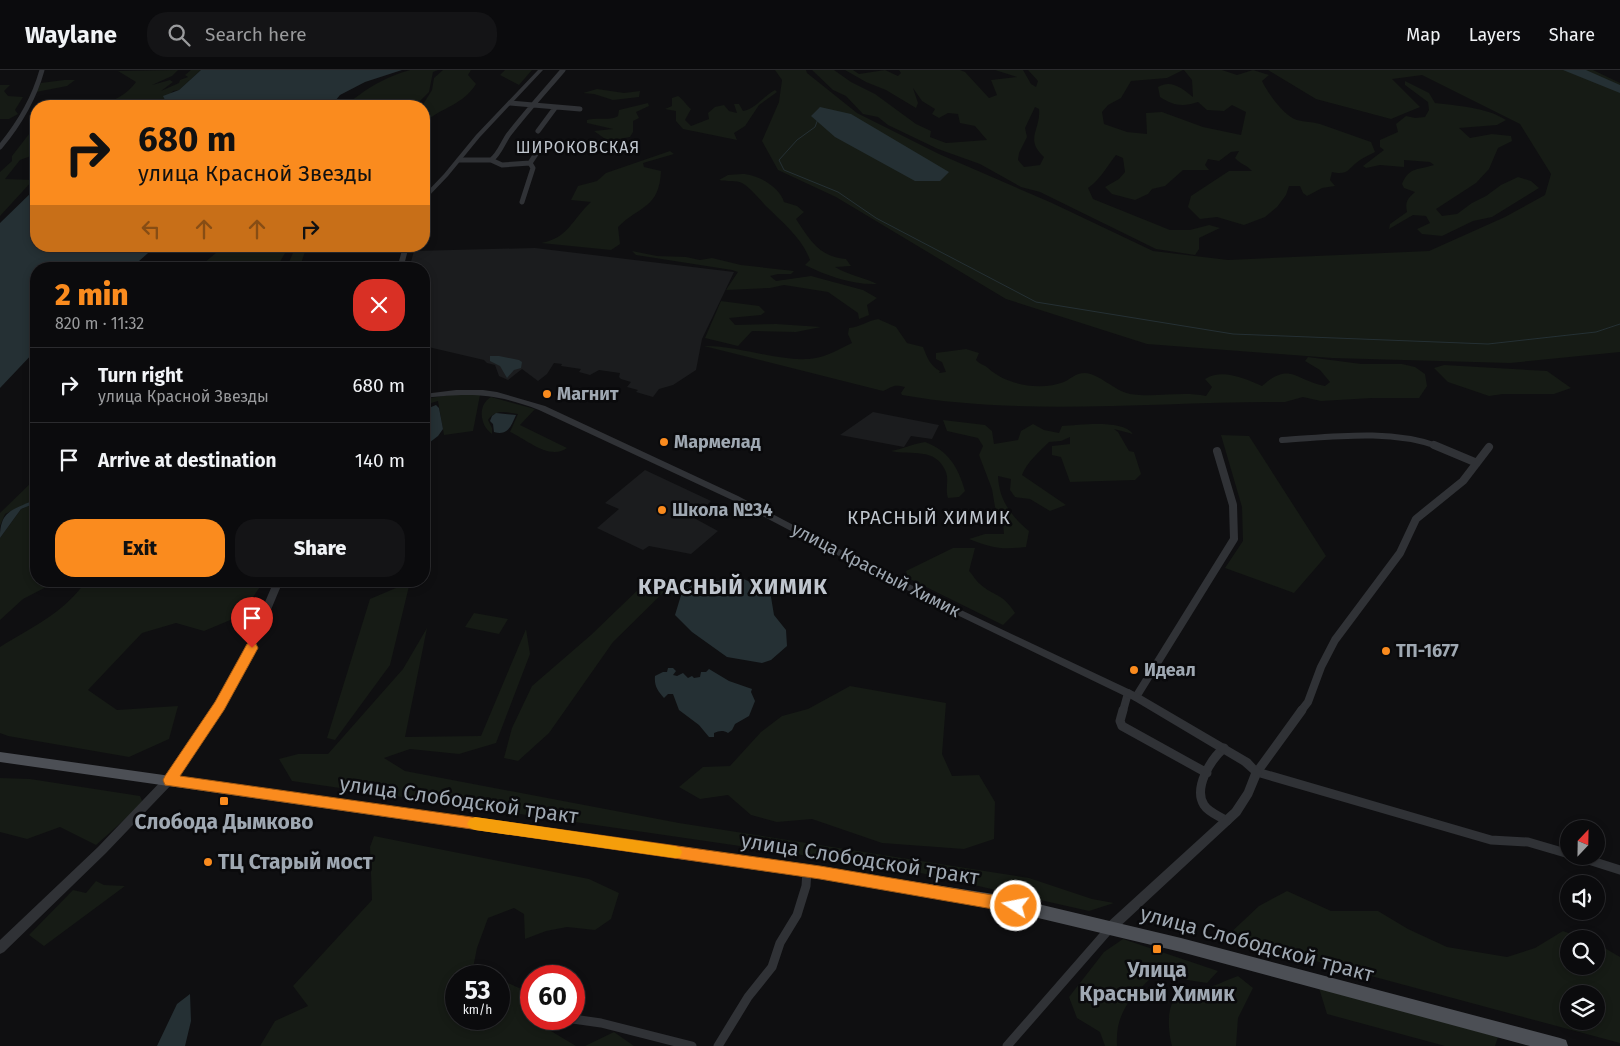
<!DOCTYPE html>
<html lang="en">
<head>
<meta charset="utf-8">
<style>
	body { margin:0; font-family:"Fira Sans",sans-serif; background:#141416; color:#f1f3f6; height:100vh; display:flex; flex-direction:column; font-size:19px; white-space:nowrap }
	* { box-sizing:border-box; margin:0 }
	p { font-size:16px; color:#9a9b9d }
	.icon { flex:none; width:28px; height:28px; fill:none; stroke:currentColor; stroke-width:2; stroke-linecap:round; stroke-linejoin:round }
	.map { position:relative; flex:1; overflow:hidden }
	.drawer { position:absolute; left:30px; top:192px; width:400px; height:325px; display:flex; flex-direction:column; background:#0b0b0d; border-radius:20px; box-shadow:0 2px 8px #0003,0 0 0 1px #2b2b2e }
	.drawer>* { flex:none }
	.banner { position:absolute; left:30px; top:30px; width:400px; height:152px; border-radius:20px; box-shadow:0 2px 8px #0003,0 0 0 1px #2b2b2e; background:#fa8b1e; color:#111; overflow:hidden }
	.needle { width:32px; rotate:22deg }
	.fabs { position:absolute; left:1560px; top:750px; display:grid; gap:10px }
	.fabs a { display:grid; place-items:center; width:45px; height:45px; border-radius:50%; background:#0b0b0d; box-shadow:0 2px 8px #0003,0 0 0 1px #2b2b2e; font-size:25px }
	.speed { position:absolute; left:445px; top:895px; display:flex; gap:10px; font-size:25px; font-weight:700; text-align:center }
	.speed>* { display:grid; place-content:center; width:65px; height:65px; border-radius:50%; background:#0b0b0d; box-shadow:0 2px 8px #0003,0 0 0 1px #2b2b2e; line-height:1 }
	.speed small { font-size:12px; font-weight:400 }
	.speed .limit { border:8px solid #d22; background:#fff; color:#111 }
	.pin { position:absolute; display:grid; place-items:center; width:42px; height:42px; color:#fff; margin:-51px -21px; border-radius:50% 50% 50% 0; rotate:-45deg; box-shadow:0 0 5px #0007 }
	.pin .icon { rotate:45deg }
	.me { position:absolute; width:55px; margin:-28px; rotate:281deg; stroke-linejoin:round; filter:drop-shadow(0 0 4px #0008) }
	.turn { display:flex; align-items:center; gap:18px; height:105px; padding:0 25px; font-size:22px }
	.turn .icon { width:65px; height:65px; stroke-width:2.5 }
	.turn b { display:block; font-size:35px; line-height:42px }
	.lanes { display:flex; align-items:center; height:48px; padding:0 25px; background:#0003; justify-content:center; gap:25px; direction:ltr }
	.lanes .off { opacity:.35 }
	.round { display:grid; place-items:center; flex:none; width:52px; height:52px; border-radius:20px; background:#141416 }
	.overview { display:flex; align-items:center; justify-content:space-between; height:85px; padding:0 25px }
	h1 { font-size:30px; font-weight:800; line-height:38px; color:#fa8b1e }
	.button { display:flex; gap:10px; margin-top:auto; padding:10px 25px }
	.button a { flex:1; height:58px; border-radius:20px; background:#fa8b1e; color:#111; font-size:20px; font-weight:800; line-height:58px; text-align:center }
	.button a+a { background:#141416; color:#f1f3f6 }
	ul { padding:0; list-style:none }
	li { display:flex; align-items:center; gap:15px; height:75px; padding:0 25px; border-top:1px solid #2b2b2e }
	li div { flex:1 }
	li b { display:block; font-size:19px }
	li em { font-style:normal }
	header { display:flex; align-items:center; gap:30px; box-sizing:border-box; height:70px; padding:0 25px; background:#0b0b0d; border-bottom:1px solid #2b2b2e }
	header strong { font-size:24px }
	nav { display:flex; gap:28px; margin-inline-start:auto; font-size:18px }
	.search { width:350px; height:45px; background:#141416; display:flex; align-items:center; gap:12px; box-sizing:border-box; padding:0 18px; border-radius:20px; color:#9a9b9d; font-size:19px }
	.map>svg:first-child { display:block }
	.built { fill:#1b1c1e }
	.green { fill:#161b15; fill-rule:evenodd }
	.water { fill:#253034 }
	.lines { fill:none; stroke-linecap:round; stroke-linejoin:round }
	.stream { stroke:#253034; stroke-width:1 }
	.minor-far3 { stroke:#303236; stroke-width:5 }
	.minor-far2 { stroke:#303236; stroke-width:6 }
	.minor-far1 { stroke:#303236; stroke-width:8 }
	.minor { stroke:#303236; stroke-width:9 }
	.tertiary { fill:#303236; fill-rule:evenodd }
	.primary { fill:#4c4f55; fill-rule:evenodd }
	.route { fill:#fa8b1e; stroke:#a25a14 }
	.slow { fill:#f59e0b }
	.poi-dot { fill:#fa8b1e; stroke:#0a0a0c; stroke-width:2 }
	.labels { text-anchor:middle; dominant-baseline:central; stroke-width:5; stroke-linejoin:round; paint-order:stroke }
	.far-neighbourhood-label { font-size:16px; letter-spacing:1px; fill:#c0c6ce; stroke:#0a0a0c }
	.poi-label { font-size:18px; font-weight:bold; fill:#9fa8b2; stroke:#0a0a0c; text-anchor:start }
	.street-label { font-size:18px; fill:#9fa8b2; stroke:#0a0a0c }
	.neighbourhood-label { font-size:19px; letter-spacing:1px; fill:#c0c6ce; stroke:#0a0a0c }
	.near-street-label { font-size:21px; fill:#9fa8b2; stroke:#0a0a0c }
	.near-poi-label { font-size:21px; font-weight:bold; fill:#9fa8b2; stroke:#0a0a0c }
	.district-label { font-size:22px; font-weight:bold; letter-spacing:1px; fill:#c0c6ce; stroke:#0a0a0c }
</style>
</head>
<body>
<header>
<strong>Waylane</strong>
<div class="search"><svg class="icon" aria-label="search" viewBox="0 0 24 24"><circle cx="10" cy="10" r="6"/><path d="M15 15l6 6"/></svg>Search here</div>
<nav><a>Map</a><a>Layers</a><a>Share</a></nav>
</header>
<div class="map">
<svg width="1620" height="976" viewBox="0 0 1620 976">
	<rect width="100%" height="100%" fill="#0f0f11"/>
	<path class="built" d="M535,178L734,202L702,269L696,300L673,315L659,319L653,327L636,322L638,320L627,317L631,312L621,309L619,307L620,303L599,300L590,305L579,302L581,299L561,296L562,294L554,293L547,304L538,311L522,299L508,310L499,306L495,295L487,293L484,290L424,276V199H409L414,181Z
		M873,342L939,355L932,369L911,366L904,377L840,365Z
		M645,400L711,431L694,448L718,461L691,484L649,476L643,480L597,458L619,439L605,433Z"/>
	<path class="green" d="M178,0L172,6L152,15L170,10L173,12L161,21L179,13L180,10L188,7L185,5L191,0H201L179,20L173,21L159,36H98C113,31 127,25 136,12L118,1Z
		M410,0H438L433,2L429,22L415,36H345C367,18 383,8 410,0Z
		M443,0H471L468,5L476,14C463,35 442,37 424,53V36H422L432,20L434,8Z
		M505,0H532L519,15L500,5Z
		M775,0H806L807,3L857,43L939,84L1052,133L1153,181L1228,190L1429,181L1505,147L1545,125L1551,104L1520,54L1422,5L1392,9L1420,37L1391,49L1316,29L1268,0H1593L1620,13V282L1510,293L1332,288L1147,274L1006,229L836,127L778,100L762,71L779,32L782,10Z
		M812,0H834L851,12L875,24L916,54L931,61L930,67L946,73L987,70L975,56L960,53L958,44L948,43L939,48L932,44L935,39L922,31L913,18L918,33L916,38L886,20L866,12L845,0H853L859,4L885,0L898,6L901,3L899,0H960L965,2L989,28L997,25L991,10L1017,7L995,0H1023L1031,14L1036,17L1038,11L1028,0H1183L1167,8L1131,11L1121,28L1108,35L1102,42L1104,54L1127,62L1147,64L1146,43L1162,42L1203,57L1241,65L1246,42L1232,35L1224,41L1207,40L1198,32C1183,37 1174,36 1160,27L1158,17C1171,9 1182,18 1193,27L1192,10L1184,0H1222L1237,5L1253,0L1269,5L1262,11C1267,22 1285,47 1297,50C1305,52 1313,52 1320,54C1337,60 1354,66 1371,72L1375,82C1370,85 1364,87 1360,90C1348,98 1349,106 1332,102L1330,110L1335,116L1322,118L1307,126L1303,123L1300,116H1289L1286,125L1277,137L1265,147L1244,155L1217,147L1200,149L1188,137L1191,126L1229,101H1252C1247,95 1240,94 1235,88L1239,81L1231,82L1219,91L1208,89L1205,95L1209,100H1183L1165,116L1152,119L1148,124L1135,130L1112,124L1105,117L1119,109L1125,102L1123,88L1116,85C1107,96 1100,110 1088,118L1093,129L1170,160H1190L1209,155L1220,158L1199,168V179L1195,185L1156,179L1040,122L1021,117L980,94L938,79L888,55L878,47L863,44L846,26L833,20ZM1035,37L1039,39C1041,60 1024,69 1044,87L1040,95L1024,97L1018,90L1019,83L1027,67L1025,58Z
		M64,10H75L67,16L36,22L41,13Z
		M1405,11L1429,23L1435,33C1458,36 1486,37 1506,50L1497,55L1459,58L1470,68L1492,64L1511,66L1512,71L1498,78L1489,99L1476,113L1436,139L1442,146L1457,144L1472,133L1486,126L1501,115L1518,107L1531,111L1539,118L1492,147L1473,151L1442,166L1422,164L1417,159L1430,153L1426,146L1413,145L1389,159L1390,154L1407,142C1405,132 1407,129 1415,122L1404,118L1402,114C1409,97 1418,100 1434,95L1430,92L1404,90V97L1380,95L1366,98L1363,96L1384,80L1380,77V70L1398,62L1396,54L1406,46L1415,48L1425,47L1429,40L1428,32L1405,15Z
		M0,15H10L4,21L8,26L23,27L15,40L18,44L9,49H0Z
		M597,19L624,23L640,21L639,27L613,30L594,24L583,23Z
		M775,20L777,22L759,35L745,56L734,63L737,70L683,59L676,51V41L665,39L672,36V28L678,26C684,30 686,35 691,39L685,50L691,56L709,49L708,43L715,37L724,35L729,41L737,43L734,34H739L743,41C757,38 762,27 775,20Z
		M648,33L649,36L636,42L639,48L633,51V62L630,67L608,71L594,61L613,59L587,53V50C597,47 611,51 618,46L619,40Z
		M36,55V84L20,90L5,109L33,110L0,146V102L12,91V86Z
		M670,81L674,84L643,93L644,97L661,101C659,139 640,135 618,157L620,174L611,180L541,173C569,168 572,149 591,132L571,130L578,116L597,111L606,103Z
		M742,104C757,104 780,117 784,132L797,136L804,142L796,149C810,170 819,187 846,189L851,196L835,197C848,205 863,207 877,214C853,215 827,206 805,195L810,190C802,168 783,153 767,137C759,129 752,119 742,113C736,110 726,112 719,110L728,105Z
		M224,176H289L276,199H197Z
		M296,176H307L299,199H286Z
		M632,181L657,186L686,187L700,190L712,188L741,195L794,201L791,204H778L770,206L776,211L811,206L863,220L877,228L867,235L869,245L859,249L858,243L828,222L784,215L770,218L726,220L738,202L732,200L636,185Z
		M721,231L759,236L765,242L761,245L729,248L735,255L776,254L821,257L796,262L752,261L738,276L705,268Z
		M878,249L896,257L907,273L923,277C927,287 930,296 940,301L939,303L946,302L942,292L936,289V283L966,279L979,283L976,290C979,294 985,295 988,298C1006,315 1040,321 1064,312C1071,309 1075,303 1085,303C1100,304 1113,320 1130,324C1155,328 1181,321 1206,326L1212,317L1205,309C1223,298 1245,309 1262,316C1290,291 1295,310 1325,316L1330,312L1320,300L1305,291L1308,287L1361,294H1402L1415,297L1425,304L1427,316L1419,328H1372L1321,331L1303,327L1285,332C1158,331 1028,347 902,325L901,323L905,317C892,314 893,317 883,321L704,276C739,275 784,294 816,288C828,286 841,278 852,273L848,264L849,258C860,257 867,251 878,249Z
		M1444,295L1547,301L1571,318L1554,324H1503L1489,326L1448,312L1434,298Z
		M462,323L480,325L473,361L444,365L438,331L424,335V329Z
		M491,327L535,339L520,355L567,378C550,391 526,369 510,362L518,344C505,342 496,339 488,350L492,358V364C480,356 477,335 491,327Z
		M943,350L985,355L992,361L994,374L1018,370L1021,361L1033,354L1044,360L1059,363L1062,356C1080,355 1122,349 1133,364L1114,359L1118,362L1129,381L1134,382L1141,404L1135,410L1070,412L1061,387L1052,385V376L1070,374V367L1061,371L1049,372C1039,382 1027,392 1022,405L1066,435L1050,441L1030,429L1015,427L1010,420L1011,409L998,406C999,430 1011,446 1029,461L1026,477C1001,480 992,478 969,469L985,464H1004L1003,453L995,437L992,419L979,385L983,376L978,368L947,361Z
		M1221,365L1249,366L1326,486L1294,523L1225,498L1243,471L1242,437Z
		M925,372C949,381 958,397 965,421L959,427L948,428C945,420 949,410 946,402C935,376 911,386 891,381C904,379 911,374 925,372Z
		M36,408V429L5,444L0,456V443Z
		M36,433V511H54L50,515L23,529L0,550V468L21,439Z
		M953,478H975L969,501C973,505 976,511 980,514C994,527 1002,522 1015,543L1003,555L908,508L906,501Z
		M658,510H676L613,572L549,663L518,691L504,688L512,658L532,616L591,565L644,514Z
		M86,511H264L240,546L204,561L176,553L142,563L88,620L117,640L178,636L169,669L129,687L8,666L0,663V577C32,557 64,543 86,511Z
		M410,512L390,595L335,670L327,668L370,529Z
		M474,543L508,549L499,564L465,557Z
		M427,558L405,667L481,666L526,559L530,584L496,673L459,684L410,679L384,688L405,701L679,753L1029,808L1092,829L1114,833L1089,841L912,801L292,711L279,689L298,684H328L403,599Z
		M850,616L946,633L942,684L952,706L979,705L995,732L994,769L964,779L882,773L812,749L777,752L751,745L728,725L700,729L679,717L703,697L730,696L761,662L782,646L808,639Z
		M0,708L30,709L140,726L143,733L96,775L60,757L27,769L0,762Z
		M374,766L589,809L619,823L611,849L595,860L567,857L546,861L525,869L524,844L514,838L488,848L477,878L473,898L492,906H456V949H499V909L528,922L531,949L576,976H260L275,951L308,936L293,916L372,830L370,777Z
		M96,811L104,815L125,816L44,876L29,865L73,820L86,823Z
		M1287,821L1331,841H1378L1408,859L1447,877L1507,887L1535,878L1563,861L1584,869H1569V896H1596V873L1620,887V973L1226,867L1259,836ZM1569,924H1596V951H1569Z
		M1123,869L1218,901L1207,913L1168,907L1151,908C1130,928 1115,944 1117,976H1105L1100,962L1077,948L1069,927L1104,882Z
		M1238,906L1253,918L1238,948L1236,976H1172C1167,958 1165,924 1189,918C1193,917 1197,920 1200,919C1212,918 1226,910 1238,906Z
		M1319,918L1498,967L1495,976H1445L1327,944Z
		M614,962L634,976H585Z"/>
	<path class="water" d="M201,0H402L365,12L340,25L331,36H159L165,30L163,26L179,20Z
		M1563,0H1586L1620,15V23Z
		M820,37L851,44L949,102L940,111H915L835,67L811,46Z
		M36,118V176H156L130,199H36V280L0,318V153Z
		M499,286L519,290L522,292L521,298L514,300L507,308L500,296L490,291V286Z
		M436,335L439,338L443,359L438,366L425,376L424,340Z
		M496,343L516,345C511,356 508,366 494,362L493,354L490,351L492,346Z
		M36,429V433L21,439L0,468C0,439 14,440 36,429Z
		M735,505L770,521L774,545L786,560L787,576L771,590L762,593L727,587L692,562L675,545L682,522L697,512L718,511Z
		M668,598H673L676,601L673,605L677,606L683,603L688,608L692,606L694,608L700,607L701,602H706L709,599L729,611L752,619L751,622L755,631L749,646L735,654L732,660L728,663C723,660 719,661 714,663V667H709L699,655L679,640L673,624H668L664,628C658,621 654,616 655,606L663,602H667Z
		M190,924L191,951L185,976H157L177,934Z"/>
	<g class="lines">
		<path class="stream" d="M818,49L815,57L797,70L779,90L784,100L838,122L876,148L1036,232L1233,264L1488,274L1596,262L1620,254"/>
		<path class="minor-far3" d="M510,33L580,39
			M538,61L555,38
			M0,77C19,54 34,29 42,0
			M459,90H491L502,95L530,93
			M491,90C499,85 503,72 509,64C526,42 545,21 563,0
			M522,132L533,98L530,93L538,81"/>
		<path class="minor-far2" d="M1282,370C1333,367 1388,359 1437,376"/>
		<path class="minor-far1" d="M1434,375L1477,393
			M1136,627L1234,469L1233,435L1217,381
			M1123,641L1128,623
			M1301,641L1308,632L1321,597L1335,570L1400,483L1416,449L1463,411L1489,377"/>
		<path class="minor" d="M1123,640L1120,651L1122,656L1207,703
			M1302,640L1257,702L1491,770L1528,772L1569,784
			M1224,678C1211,689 1193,718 1204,735C1209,743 1220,746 1227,751
			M1576,786L1620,800
			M573,949L601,953L692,976
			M718,976L748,927L772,897L780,873L797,845L806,816L807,801
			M1007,976L1111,857"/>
		<path class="tertiary" d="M538,0H543L480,67L448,106L426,129L424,130V125L444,104L476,65Z
			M403,176H409L403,199H397Z
			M456,320H483L497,322L545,336L738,426L835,477L961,540L1139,624L1250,689L1262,702L1252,726L1240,745L1115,861L1111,862L1107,861L1105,857L1107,853L1232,739L1244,721L1251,703L1242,695L1133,630L955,544L829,481L732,430L539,340C494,323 471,323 424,328V324Z
			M274,511H283L247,597L224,639L173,713L106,783L4,882L0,884V870L98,777L165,707L216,633L239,593Z"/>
		<path class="primary" d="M0,682L820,797L1000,825L1181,868L1560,968L1566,970L1568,976H1530L1181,882L1000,839L820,809L0,692Z"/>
	</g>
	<path class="route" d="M252,573L256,574L258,578L224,640L180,706L820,796L1016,829L1022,831L1024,836L1022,841L1016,843L820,809L165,715L163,710L165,706L215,632L247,574Z"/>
	<path class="slow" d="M475,747L675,776L680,778L682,782L680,787L675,788L475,760L470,758L467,754L470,749Z"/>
	<g class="poi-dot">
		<circle cx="547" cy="324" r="5"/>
		<circle cx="664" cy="372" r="5"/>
		<circle cx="662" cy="440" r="5"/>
		<circle cx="1386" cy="581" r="5"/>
		<circle cx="1134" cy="600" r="5"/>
		<rect x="219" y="726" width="10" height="10" rx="2.5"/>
		<circle cx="208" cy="792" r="5"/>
		<rect x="1152" y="874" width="10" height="10" rx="2.5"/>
	</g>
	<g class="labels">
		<g class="far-neighbourhood-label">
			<text x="578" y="77">ШИРОКОВСКАЯ</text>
		</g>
		<g class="poi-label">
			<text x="557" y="324">Магнит</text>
			<text x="674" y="372">Мармелад</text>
			<text x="672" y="440">Школа №34</text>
			<text x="1396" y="581">ТП-1677</text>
			<text x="1144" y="600">Идеал</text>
		</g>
		<g class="street-label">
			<text transform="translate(876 500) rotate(27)">улица Красный Химик</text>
		</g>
		<g class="neighbourhood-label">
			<text x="929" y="447">КРАСНЫЙ ХИМИК</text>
		</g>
		<g class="near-street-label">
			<text transform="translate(459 730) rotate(8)">улица Слободской тракт</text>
			<text transform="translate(860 789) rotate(9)">улица Слободской тракт</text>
			<text transform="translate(1257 874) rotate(15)">улица Слободской тракт</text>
		</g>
		<g class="near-poi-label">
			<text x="224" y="752">Слобода Дымково</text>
			<text x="218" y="792" text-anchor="start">ТЦ Старый мост</text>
			<text x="1157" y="900">Улица<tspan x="1157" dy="24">Красный Химик</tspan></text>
		</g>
		<g class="district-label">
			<text x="733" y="516">КРАСНЫЙ ХИМИК</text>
		</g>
	</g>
</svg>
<div class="fabs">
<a><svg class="needle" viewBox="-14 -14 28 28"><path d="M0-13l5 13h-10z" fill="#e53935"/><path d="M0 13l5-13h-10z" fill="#9a9b9d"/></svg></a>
<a><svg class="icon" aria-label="sound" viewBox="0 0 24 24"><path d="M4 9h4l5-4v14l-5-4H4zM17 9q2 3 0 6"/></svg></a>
<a><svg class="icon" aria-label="search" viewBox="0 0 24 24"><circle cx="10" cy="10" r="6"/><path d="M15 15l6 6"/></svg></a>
<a><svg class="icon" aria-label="layers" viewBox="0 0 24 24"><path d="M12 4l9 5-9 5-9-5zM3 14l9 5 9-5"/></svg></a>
</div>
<div class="speed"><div>53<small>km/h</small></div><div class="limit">60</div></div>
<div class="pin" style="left:252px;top:578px;background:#d93025"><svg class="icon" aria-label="arrive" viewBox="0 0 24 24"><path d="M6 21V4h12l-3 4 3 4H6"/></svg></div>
<svg class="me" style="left:1016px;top:836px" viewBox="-20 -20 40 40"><circle r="17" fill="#fa8b1e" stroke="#fff" stroke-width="3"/><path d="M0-11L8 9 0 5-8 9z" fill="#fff"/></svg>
<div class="banner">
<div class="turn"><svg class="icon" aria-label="right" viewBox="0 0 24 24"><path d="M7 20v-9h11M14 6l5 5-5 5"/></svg><div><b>680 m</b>улица Красной Звезды</div></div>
<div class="lanes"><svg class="icon off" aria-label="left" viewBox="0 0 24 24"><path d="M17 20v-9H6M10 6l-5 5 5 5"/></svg><svg class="icon off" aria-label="ahead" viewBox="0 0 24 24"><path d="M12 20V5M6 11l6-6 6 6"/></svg><svg class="icon off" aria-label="ahead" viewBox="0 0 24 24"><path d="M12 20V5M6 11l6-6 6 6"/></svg><svg class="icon" aria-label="right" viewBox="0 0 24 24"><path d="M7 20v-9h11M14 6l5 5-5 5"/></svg></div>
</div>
<section class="drawer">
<div class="overview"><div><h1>2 min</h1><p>820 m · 11:32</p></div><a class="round" style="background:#d93025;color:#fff"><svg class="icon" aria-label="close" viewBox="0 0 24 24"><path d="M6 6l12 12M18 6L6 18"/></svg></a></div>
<ul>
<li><svg class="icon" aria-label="right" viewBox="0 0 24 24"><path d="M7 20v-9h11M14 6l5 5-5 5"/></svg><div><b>Turn right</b><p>улица Красной Звезды</p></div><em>680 m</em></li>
<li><svg class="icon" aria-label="arrive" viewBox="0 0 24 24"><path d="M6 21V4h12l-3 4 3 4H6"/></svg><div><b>Arrive at destination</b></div><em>140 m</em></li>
</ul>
<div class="button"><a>Exit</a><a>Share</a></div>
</section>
</div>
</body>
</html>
